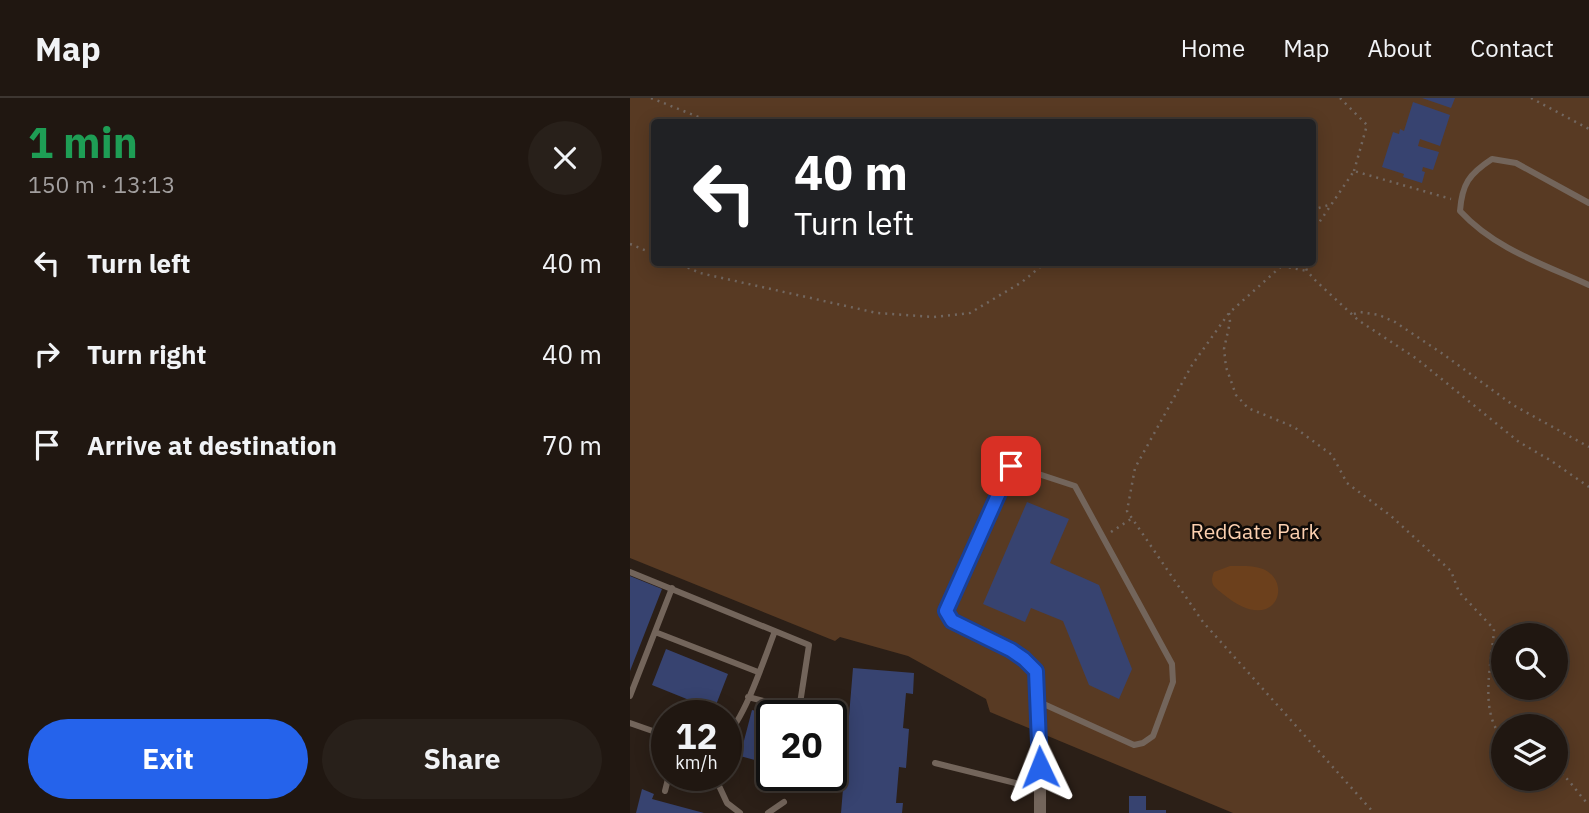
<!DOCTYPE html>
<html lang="en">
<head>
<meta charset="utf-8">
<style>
	body { margin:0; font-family:"IBM Plex Sans",sans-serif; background:#28201a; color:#f1f3f6; height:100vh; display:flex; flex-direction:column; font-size:26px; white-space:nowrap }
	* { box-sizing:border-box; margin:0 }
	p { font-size:23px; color:#a29f9f }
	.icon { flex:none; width:38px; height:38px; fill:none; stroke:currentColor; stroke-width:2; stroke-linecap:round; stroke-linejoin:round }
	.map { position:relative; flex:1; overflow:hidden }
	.drawer { display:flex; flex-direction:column; background:#201711; width:630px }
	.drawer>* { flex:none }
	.hud { position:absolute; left:21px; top:21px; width:665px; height:147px; border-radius:7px; box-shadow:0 4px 18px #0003,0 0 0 2px #3d3631; background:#202124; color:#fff; overflow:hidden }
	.fabs { position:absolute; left:861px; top:525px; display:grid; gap:14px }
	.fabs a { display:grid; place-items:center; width:77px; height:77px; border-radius:50%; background:#201711; box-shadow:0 4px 18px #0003,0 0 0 2px #3d3631; font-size:35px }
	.speed { position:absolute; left:21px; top:602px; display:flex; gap:14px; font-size:35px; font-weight:700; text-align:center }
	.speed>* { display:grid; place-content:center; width:91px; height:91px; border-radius:50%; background:#201711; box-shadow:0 4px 18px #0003,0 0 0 2px #3d3631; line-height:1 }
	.speed small { font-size:18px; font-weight:400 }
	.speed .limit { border:4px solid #111; border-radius:10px; background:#fff; color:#111 }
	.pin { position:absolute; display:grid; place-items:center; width:60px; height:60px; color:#fff; margin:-30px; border-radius:14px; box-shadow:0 4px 10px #0006 }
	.me { position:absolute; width:77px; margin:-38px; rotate:358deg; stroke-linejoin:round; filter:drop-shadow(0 0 5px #0008) }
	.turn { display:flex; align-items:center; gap:24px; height:147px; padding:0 28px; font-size:32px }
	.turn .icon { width:91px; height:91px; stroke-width:2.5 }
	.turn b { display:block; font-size:49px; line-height:60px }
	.round { display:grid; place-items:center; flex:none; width:74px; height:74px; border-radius:37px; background:#28201a }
	.headline { display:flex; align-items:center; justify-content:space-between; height:119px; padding:0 28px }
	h1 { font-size:42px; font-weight:700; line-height:52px; color:#1e9e55 }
	.primary-button { display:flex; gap:14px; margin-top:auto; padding:14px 28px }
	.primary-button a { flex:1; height:80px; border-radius:42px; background:#2563eb; color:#fff; font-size:28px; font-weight:700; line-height:80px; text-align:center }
	.primary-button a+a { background:#28201a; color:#f1f3f6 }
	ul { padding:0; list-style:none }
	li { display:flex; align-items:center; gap:21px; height:91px; padding:0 28px }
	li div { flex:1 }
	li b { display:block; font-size:26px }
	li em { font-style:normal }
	header { display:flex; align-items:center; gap:42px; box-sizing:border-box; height:98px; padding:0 35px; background:#201711; border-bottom:2px solid #3d3631 }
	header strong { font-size:33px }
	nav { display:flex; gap:38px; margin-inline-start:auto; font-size:24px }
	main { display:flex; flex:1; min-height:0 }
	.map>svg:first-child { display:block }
	.green { fill:#583a23; fill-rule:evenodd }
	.water { fill:#6c401c }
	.building { fill:#374370 }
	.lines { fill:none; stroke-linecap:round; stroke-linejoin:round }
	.path { stroke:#726760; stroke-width:2.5; stroke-dasharray:2 5; stroke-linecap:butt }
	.service { stroke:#73655b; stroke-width:6 }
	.minor { stroke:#73655b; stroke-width:12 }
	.route-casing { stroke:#184099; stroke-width:18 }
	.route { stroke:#2563eb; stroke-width:12 }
	.labels { text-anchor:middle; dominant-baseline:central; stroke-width:5; stroke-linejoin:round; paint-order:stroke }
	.park-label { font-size:21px; fill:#fbcfaf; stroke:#0f0a07 }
</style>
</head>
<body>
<header>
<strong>Map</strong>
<nav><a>Home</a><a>Map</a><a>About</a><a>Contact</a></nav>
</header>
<main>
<section class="drawer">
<div class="headline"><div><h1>1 min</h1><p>150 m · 13:13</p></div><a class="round"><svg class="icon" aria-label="close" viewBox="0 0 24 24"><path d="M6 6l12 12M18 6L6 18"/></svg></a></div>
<ul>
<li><svg class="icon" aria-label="left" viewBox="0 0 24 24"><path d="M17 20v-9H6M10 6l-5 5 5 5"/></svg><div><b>Turn left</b></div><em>40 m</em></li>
<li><svg class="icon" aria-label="right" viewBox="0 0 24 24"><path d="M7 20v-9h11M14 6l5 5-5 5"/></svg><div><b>Turn right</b></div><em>40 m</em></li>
<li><svg class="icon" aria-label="arrive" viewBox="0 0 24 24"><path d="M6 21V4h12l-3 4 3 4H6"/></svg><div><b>Arrive at destination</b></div><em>70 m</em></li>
</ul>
<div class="primary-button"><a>Exit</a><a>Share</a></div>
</section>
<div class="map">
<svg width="959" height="715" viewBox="0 0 959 715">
	<rect width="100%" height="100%" fill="#2b1f17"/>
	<path class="green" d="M0,0H959V715H603L360,614L356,601L278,558L210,539L205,543L0,460ZM24,24H682V164H24ZM873,537H926V590H873ZM873,628H926V681H873Z"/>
	<path class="water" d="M600,468C610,468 623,467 633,471C665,485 644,539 593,496C584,489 579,486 584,474Z"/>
	<path class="building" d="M792,0H825L821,10Z
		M783,4L820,17L810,48L790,41L788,48L809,54L803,72L793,69L792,73L795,74L792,85L773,79L774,76L752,69L763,34L769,36L770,31L774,33Z
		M397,404L439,421L420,465L469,487L502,571L489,601L459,587L433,523L401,510L395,524L353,506Z
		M0,478L32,491L0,573Z
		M36,551L98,576L84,612L22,587Z
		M223,570L284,575L283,596L276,595L273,630L279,631L276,670L269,669L266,705H273L272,715H211Z
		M122,612L142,617V656L139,666L110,658Z
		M12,691L24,696L22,701L74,715H6Z
		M499,698H516V712H536V715H499Z"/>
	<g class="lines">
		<path class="path" d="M21,0L81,24
			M710,0L737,27L724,73
			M901,0L959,31
			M682,112L702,106
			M682,135L724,73L821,101
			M0,146L24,156
			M45,164L70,175L247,215L304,219L340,215L392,184L416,164
			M656,164L599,215L562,267L505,370L497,413L573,524L744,715
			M674,164L677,173L686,183L728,222L787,261L889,344L920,362L959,389
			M652,168L677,173
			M599,215L600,224L594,251L596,269L606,297L618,310L664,329L702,357L717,385L761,418L821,473L829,494L864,531C862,566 848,612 873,641
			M724,216L730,214L749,217L765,224L813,256L883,307L959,349
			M481,434L501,421
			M926,671C940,681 947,695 959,707"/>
		<path class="service" d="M959,105L886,65L862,61C839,76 832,86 830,113C865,151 913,166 959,187
			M0,474L179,547L169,612L118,599
			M25,534L128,574
			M0,598L42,490
			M0,625L37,638
			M96,638C116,618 134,561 145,533
			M305,665L410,691L406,573L394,561L381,553L322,523L316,513L381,367L445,388L542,566L543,584L523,638L513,645L504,647L407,603
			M84,677L97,705L110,715
			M35,693L39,677
			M138,715L154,704"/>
		<path class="minor" d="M410,715V691"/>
	</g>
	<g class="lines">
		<defs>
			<path id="route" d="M381,368L316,513L322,523L381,552L394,561L406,573L410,669"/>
		</defs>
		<use href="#route" class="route-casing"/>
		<use href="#route" class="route"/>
	</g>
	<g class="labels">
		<g class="park-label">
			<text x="625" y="433">RedGate Park</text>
		</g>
	</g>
</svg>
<div class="fabs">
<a><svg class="icon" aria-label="search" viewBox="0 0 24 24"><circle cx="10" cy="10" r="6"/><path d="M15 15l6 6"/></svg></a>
<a><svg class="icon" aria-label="layers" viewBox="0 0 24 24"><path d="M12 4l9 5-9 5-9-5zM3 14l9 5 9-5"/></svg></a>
</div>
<div class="speed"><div>12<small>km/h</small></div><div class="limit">20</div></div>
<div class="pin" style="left:381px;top:368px;background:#d93025"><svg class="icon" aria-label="arrive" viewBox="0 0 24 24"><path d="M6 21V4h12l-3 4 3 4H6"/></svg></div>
<svg class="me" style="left:410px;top:669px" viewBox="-20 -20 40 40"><path d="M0-17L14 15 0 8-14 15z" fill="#2563eb" stroke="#fff" stroke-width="4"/></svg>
<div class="hud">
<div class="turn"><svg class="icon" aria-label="left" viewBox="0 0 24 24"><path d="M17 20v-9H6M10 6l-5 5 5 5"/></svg><div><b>40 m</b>Turn left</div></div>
</div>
</div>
</main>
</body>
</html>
